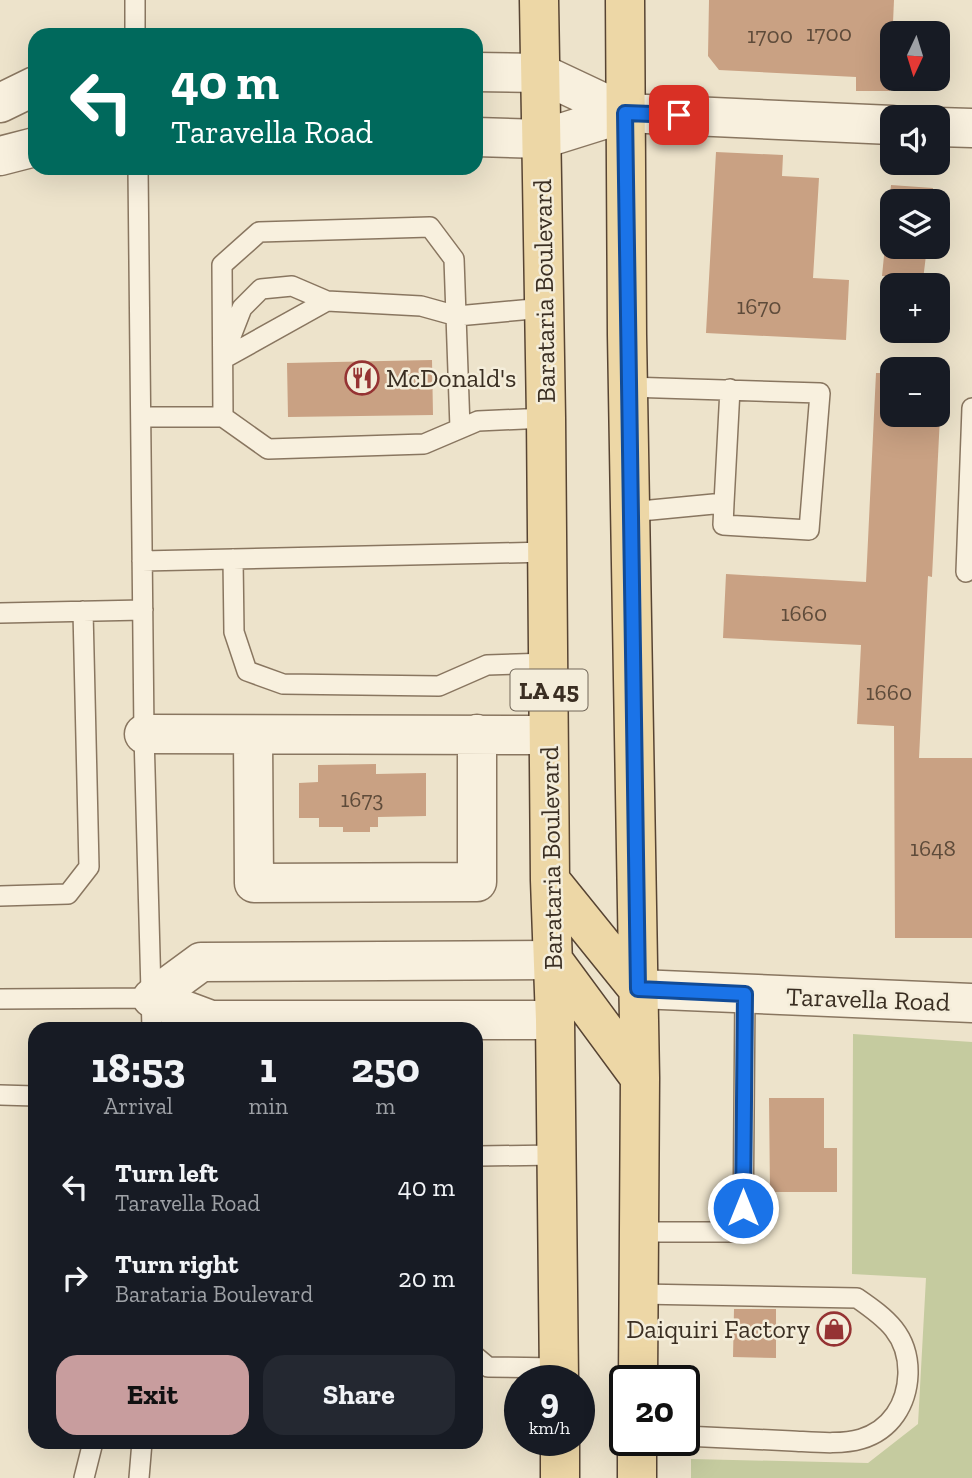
<!DOCTYPE html>
<html lang="en">
<head>
<meta charset="utf-8">
<style>
	body { margin:0; font-family:"Zilla Slab",serif; background:#242831; color:#f1f3f6; height:100vh; display:flex; flex-direction:column; font-size:26px; white-space:nowrap }
	* { box-sizing:border-box; margin:0 }
	p { font-size:23px; color:#9ea1a6 }
	.icon { flex:none; width:38px; height:38px; fill:none; stroke:currentColor; stroke-width:2; stroke-linecap:round; stroke-linejoin:round }
	.map { position:relative; flex:1; overflow:hidden }
	.panel { position:absolute; left:28px; top:1022px; width:455px; height:427px; display:flex; flex-direction:column; background:#171b24; border-radius:21px; box-shadow:0 7px 28px #0002 }
	.panel>* { flex:none }
	.hud { position:absolute; left:28px; top:28px; width:455px; height:147px; border-radius:21px; box-shadow:0 7px 28px #0002; background:#00695c; color:#fff; overflow:hidden }
	.needle { width:46px; rotate:184deg }
	.fabs { position:absolute; left:880px; top:21px; display:grid; gap:14px }
	.fabs a { display:grid; place-items:center; width:70px; height:70px; border-radius:14px; background:#171b24; box-shadow:0 7px 28px #0002; font-size:35px }
	.speed { position:absolute; left:504px; top:1365px; display:flex; gap:14px; font-size:35px; font-weight:700; text-align:center }
	.speed>* { display:grid; place-content:center; width:91px; height:91px; border-radius:50%; background:#171b24; box-shadow:0 7px 28px #0002; line-height:1 }
	.speed small { font-size:18px; font-weight:400 }
	.speed .limit { border:4px solid #111; border-radius:10px; background:#fff; color:#111 }
	.pin { position:absolute; display:grid; place-items:center; width:60px; height:60px; color:#fff; margin:-30px; border-radius:14px; box-shadow:0 4px 10px #0006 }
	.me { position:absolute; width:77px; margin:-38px; rotate:0deg; stroke-linejoin:round; filter:drop-shadow(0 0 5px #0008) }
	.turn { display:flex; align-items:center; gap:24px; height:147px; padding:0 28px; font-size:32px }
	.turn .icon { width:91px; height:91px; stroke-width:2.5 }
	.turn b { display:block; font-size:49px; line-height:60px }
	.eta { display:flex; justify-content:space-evenly; align-items:center; height:119px; text-align:center }
	.eta b { font-size:42px; font-weight:700; line-height:49px }
	.button { display:flex; gap:14px; margin-top:auto; padding:14px 28px }
	.button a { flex:1; height:80px; border-radius:21px; background:#c89d9e; color:#111; font-size:28px; font-weight:700; line-height:80px; text-align:center }
	.button a+a { background:#242831; color:#f1f3f6 }
	ul { padding:0; list-style:none }
	li { display:flex; align-items:center; gap:21px; height:91px; padding:0 28px }
	li div { flex:1 }
	li b { display:block; font-size:26px }
	li em { font-style:normal }
	.map>svg:first-child { display:block }
	.green { fill:#c5cb9f }
	.building { fill:#c9a183 }
	.lines { fill:none; stroke-linecap:round; stroke-linejoin:round }
	.service-casing { stroke:#897660; stroke-width:22 }
	.minor-casing { stroke:#897660; stroke-width:41 }
	.tertiary-casing { stroke:#897660; stroke-width:41 }
	.primary-casing { stroke:#574433; stroke-width:41 }
	.service { stroke:#f8f0de; stroke-width:19 }
	.minor { stroke:#f8f0de; stroke-width:38 }
	.tertiary { stroke:#f8f0de; stroke-width:38 }
	.primary { stroke:#edd7a6; stroke-width:38 }
	.route-casing { stroke:#114b97; stroke-width:18 }
	.route { stroke:#1a73e8; stroke-width:12 }
	.labels { text-anchor:middle; dominant-baseline:central; stroke-width:5; stroke-linejoin:round; paint-order:stroke }
	.number-label { font-size:23px; fill:#5e4b3a }
	.shield { fill:#f4edda; stroke:#726759; stroke-width:2 }
	.shield-label { font-size:24px; font-weight:bold; fill:#3a2e22 }
	.street-label { font-size:26px; fill:#3a2e22; stroke:#f4edda }
	.poi-label { font-size:26px; fill:#3a2e22; stroke:#f4edda; text-anchor:start }
</style>
</head>
<body>
<div class="map">
<svg width="972" height="1478" viewBox="0 0 972 1478">
	<rect width="100%" height="100%" fill="#ede3cb"/>
	<path class="green" d="M853,1034L972,1042V1478H691V1459L868,1463L918,1424L926,1278L852,1274Z"/>
	<path class="building" d="M709,0H894L890,91H856V77L719,70L708,56Z
		M716,152L783,155L782,176L819,178L813,278L849,280L846,340L706,333Z
		M891,185L933,188L932,201H892V247H927L923,280L882,276Z
		M432,360L433,415L288,417L287,363Z
		M876,373H892V415H938V376H942L932,577L928,576L919,758H972V938H895L894,726L857,724L861,645L723,638L726,574L866,582Z
		M376,764V774L426,773V816L378,817V827H370V832H343V827H319V818H299V783L318,782V765Z
		M769,1098H824V1148H837V1192H770Z
		M734,1309H776V1358L733,1357Z"/>
	<g class="lines">
		<defs>
			<path id="service" d="M135,0V35
				M138,168L144,734L152,1029
				M226,349L242,308L261,289L292,286L327,301L421,306L457,316L544,308
				M223,359L327,301
				M628,387L820,393L809,530L723,525L724,503
				M141,417H223L268,449L424,444L478,421L546,418
				M223,417L222,265L259,232L430,227L454,259L460,428
				M630,512L724,503L730,389
				M233,559L234,632L247,671L283,684L439,686L487,665L549,663
				M142,561L548,552
				M966,572L972,408
				M0,613L143,610
				M0,896L68,894L89,867L83,611
				M0,999L152,998
				M0,1095L35,1096
				M479,1156L557,1155
				M639,1232H743L745,994
				M639,1294L857,1298C886,1318 909,1335 908,1374C907,1404 891,1430 861,1439C841,1445 813,1442 792,1441C756,1439 720,1438 684,1436
				M476,1357L488,1367L559,1368
				M84,1478L93,1442
				M139,1478L142,1442"/>
			<path id="minor" d="M476,72L540,73
				M0,103L35,86
				M476,137L542,139
				M0,156L35,147
				M144,734L548,735
				M253,735L254,883L477,882V734
				M638,989L972,1003
				M152,998L201,962L553,960
				M152,998L211,1020H555"/>
			<path id="tertiary" d="M540,73L625,113
				M938,127L972,128
				M542,139L625,113L892,125"/>
			<path id="primary" d="M539,0L546,418L550,880L555,1020L559,1381
				M625,0L627,335L640,1078L638,1381
				M550,880L638,989
				M553,960L640,1078
				M560,1440V1478
				M637,1478V1440"/>
		</defs>
		<use href="#service" class="service-casing"/>
		<use href="#minor" class="minor-casing"/>
		<use href="#tertiary" class="tertiary-casing"/>
		<use href="#primary" class="primary-casing"/>
		<use href="#service" class="service"/>
		<use href="#minor" class="minor"/>
		<use href="#tertiary" class="tertiary"/>
		<use href="#primary" class="primary"/>
	</g>
	<g class="lines">
		<defs>
			<path id="route" d="M679,115L625,113L638,989L745,994L743,1208"/>
		</defs>
		<use href="#route" class="route-casing"/>
		<use href="#route" class="route"/>
	</g>
	<defs>
		<symbol id="restaurant-ring" viewBox="-11 -11 22 22"><circle r="9.5" fill="#f4edda" stroke="#953333" stroke-width="1.5"/><path d="M-5-6h1v4h1v-4h1v4h1v-4h1v5L-1.5 .5V6h-2V.5L-5-1ZM5-6V6H3V1.5H1.5Q1.5-4 5-6Z" fill="#953333"/></symbol>
		<symbol id="shop-ring" viewBox="-11 -11 22 22"><circle r="9.5" fill="#f4edda" stroke="#953333" stroke-width="1.5"/><path d="M-5-2.5h2.3a2.7 3.5 0 0 1 5.4 0H5L5.5 6h-11ZM-1.5-2.5h3a1.5 2.3 0 0 0-3 0Z" fill="#953333"/></symbol>
	</defs>
	<g fill-rule="evenodd">
		<use href="#restaurant-ring" x="343" y="359" width="38" height="38"/>
		<use href="#shop-ring" x="815" y="1310" width="38" height="38"/>
	</g>
	<g class="labels">
		<g class="number-label">
			<text x="829" y="33">1700</text>
			<text x="770" y="35">1700</text>
			<text x="759" y="306">1670</text>
			<text x="804" y="613">1660</text>
			<text x="889" y="692">1660</text>
			<text x="362" y="799">1673</text>
			<text x="933" y="848">1648</text>
		</g>
		<rect class="shield" x="510.5" y="669.5" width="77" height="41" rx="5"/>
		<g class="shield-label">
			<text x="549" y="690">LA 45</text>
		</g>
		<g class="street-label">
			<text transform="translate(544 291) rotate(-91)">Barataria Boulevard</text>
			<text transform="translate(551 858) rotate(-91)">Barataria Boulevard</text>
			<text transform="translate(868 999) rotate(2)">Taravella Road</text>
		</g>
		<g class="poi-label">
			<text x="386" y="378">McDonald's</text>
			<text x="810" y="1329" text-anchor="end">Daiquiri Factory</text>
		</g>
	</g>
</svg>
<div class="fabs">
<a><svg class="needle" viewBox="-14 -14 28 28"><path d="M0-13l5 13h-10z" fill="#e53935"/><path d="M0 13l5-13h-10z" fill="#9ea1a6"/></svg></a>
<a><svg class="icon" aria-label="sound" viewBox="0 0 24 24"><path d="M4 9h4l5-4v14l-5-4H4zM17 9q2 3 0 6"/></svg></a>
<a><svg class="icon" aria-label="layers" viewBox="0 0 24 24"><path d="M12 4l9 5-9 5-9-5zM3 14l9 5 9-5"/></svg></a>
<a>+</a>
<a>−</a>
</div>
<div class="speed"><div>9<small>km/h</small></div><div class="limit">20</div></div>
<div class="pin" style="left:679px;top:115px;background:#d93025"><svg class="icon" aria-label="arrive" viewBox="0 0 24 24"><path d="M6 21V4h12l-3 4 3 4H6"/></svg></div>
<svg class="me" style="left:743px;top:1208px" viewBox="-20 -20 40 40"><circle r="17" fill="#1a73e8" stroke="#fff" stroke-width="3"/><path d="M0-11L8 9 0 5-8 9z" fill="#fff"/></svg>
<div class="hud">
<div class="turn"><svg class="icon" aria-label="left" viewBox="0 0 24 24"><path d="M17 20v-9H6M10 6l-5 5 5 5"/></svg><div><b>40 m</b>Taravella Road</div></div>
</div>
<section class="panel">
<div class="eta">
<div><b>18:53</b><p>Arrival</p></div>
<div><b>1</b><p>min</p></div>
<div><b>250</b><p>m</p></div>
</div>
<ul>
<li><svg class="icon" aria-label="left" viewBox="0 0 24 24"><path d="M17 20v-9H6M10 6l-5 5 5 5"/></svg><div><b>Turn left</b><p>Taravella Road</p></div><em>40 m</em></li>
<li><svg class="icon" aria-label="right" viewBox="0 0 24 24"><path d="M7 20v-9h11M14 6l5 5-5 5"/></svg><div><b>Turn right</b><p>Barataria Boulevard</p></div><em>20 m</em></li>
</ul>
<div class="button"><a>Exit</a><a>Share</a></div>
</section>
</div>
</body>
</html>
